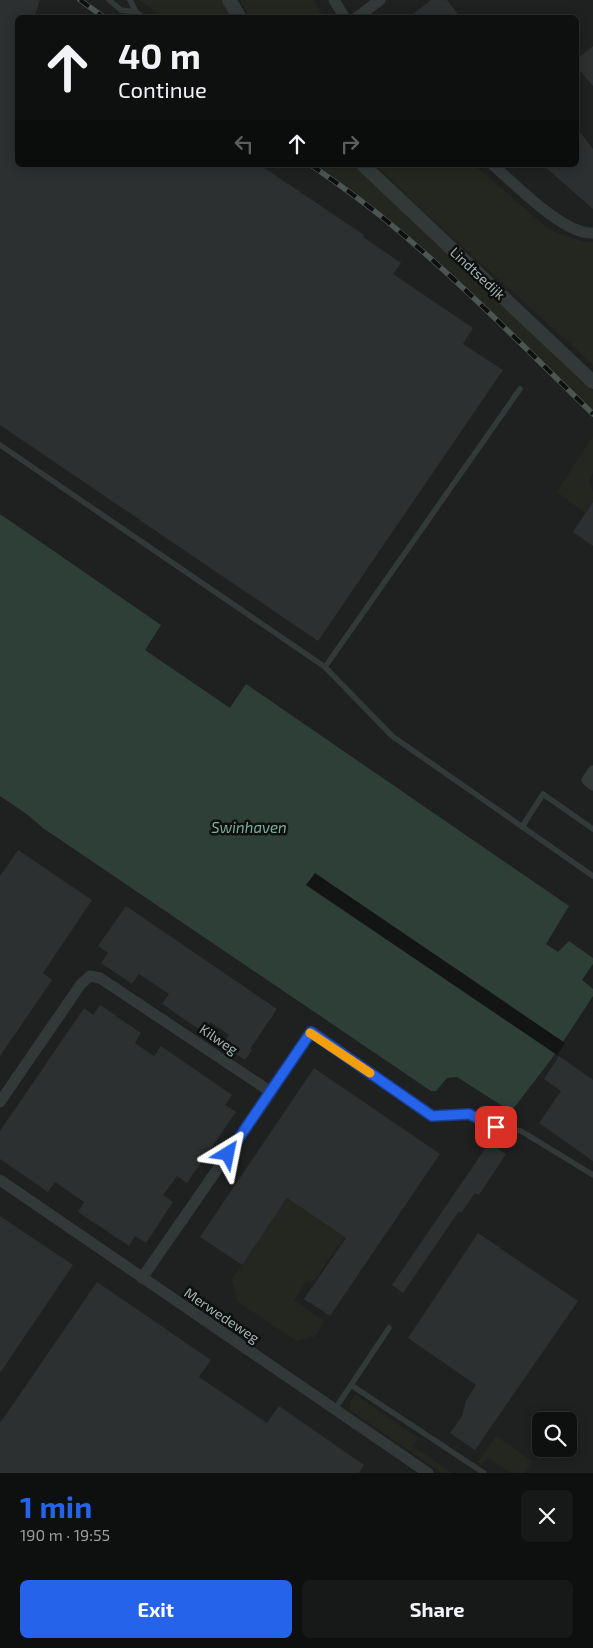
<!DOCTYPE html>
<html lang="en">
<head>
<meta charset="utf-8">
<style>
	body { margin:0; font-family:"Exo 2",sans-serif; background:#171818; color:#f1f3f6; height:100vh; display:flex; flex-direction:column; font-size:19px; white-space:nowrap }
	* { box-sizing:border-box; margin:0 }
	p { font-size:16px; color:#9b9c9e }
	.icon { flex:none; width:28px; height:28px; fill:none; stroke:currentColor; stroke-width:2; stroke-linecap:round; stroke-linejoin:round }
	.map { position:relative; height:1473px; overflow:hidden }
	.side { display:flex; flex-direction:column; background:#0e0f0f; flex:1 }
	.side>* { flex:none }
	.guide { position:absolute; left:15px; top:15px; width:564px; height:152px; border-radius:8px; box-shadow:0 2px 12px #0003,0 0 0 1px #2e2f2f; background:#0e0f0f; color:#f1f3f6; overflow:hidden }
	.fabs { position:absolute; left:532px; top:1412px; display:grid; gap:10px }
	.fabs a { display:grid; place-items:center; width:45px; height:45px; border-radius:8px; background:#0e0f0f; box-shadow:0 2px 12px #0003,0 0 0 1px #2e2f2f; font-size:25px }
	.pin { position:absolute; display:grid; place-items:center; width:42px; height:42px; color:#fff; margin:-21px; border-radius:10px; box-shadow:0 2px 8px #0006 }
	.me { position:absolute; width:55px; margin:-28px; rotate:35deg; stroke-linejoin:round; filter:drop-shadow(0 0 4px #0008) }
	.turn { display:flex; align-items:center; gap:18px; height:105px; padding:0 20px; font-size:22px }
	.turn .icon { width:65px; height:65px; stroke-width:2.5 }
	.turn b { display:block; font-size:35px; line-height:42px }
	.lanes { display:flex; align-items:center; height:48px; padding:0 20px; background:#0003; justify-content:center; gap:25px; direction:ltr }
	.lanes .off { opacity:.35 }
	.round { display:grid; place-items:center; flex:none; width:52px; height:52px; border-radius:8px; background:#171818 }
	.headline { display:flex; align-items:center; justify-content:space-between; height:85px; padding:0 20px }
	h1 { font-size:30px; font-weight:700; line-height:38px; color:#2563eb }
	.cta { display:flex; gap:10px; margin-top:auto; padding:10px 20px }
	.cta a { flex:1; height:58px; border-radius:8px; background:#2563eb; color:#fff; font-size:20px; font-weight:700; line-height:58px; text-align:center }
	.cta a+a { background:#171818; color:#f1f3f6 }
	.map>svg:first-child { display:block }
	.built { fill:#1f2121; fill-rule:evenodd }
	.green { fill:#24271f }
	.water { fill:#2e3f38 }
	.pier { fill:#131414 }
	.building { fill:#2d3030 }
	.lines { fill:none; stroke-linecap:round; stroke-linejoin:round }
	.service { stroke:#333939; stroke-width:5.5 }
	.minor { stroke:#333939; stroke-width:11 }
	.tertiary { stroke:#333939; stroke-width:14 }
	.rail-casing { stroke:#4c5454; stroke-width:5.5 }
	.rail { stroke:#0e0f0f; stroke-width:4; stroke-dasharray:11; stroke-linecap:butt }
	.route-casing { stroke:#184099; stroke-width:12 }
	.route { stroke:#2563eb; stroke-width:9 }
	.slow { stroke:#f59e0b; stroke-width:9 }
	.labels { text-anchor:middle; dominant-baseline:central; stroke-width:5; stroke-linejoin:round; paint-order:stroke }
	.street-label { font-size:14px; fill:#a4b5b2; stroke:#0e0f0f }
	.water-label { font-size:15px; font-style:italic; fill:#7ab19c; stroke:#0e0f0f }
</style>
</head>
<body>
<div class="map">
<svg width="593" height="1473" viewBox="0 0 593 1473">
	<rect width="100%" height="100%" fill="#131414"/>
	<path class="built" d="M0,0H593V1473H0ZM18,18H576V165H18ZM541,1421H569V1449H541Z"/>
	<path class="green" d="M139,0H225L234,17H163Z
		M240,0H313L324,17H250Z
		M317,165H353L480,283L593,391V410C535,353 477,295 416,242C385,214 350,190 317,165Z
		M376,165H474L550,230L583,242H593V366L578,351L419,207Z
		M593,436V472L589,481L593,492V506L591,504L585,513L557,492Z
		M287,1198L344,1237L312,1284L307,1281L294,1300L325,1322L314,1337L296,1341L237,1301L232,1279Z
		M356,1395L418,1438L413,1446L452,1473H442L350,1410V1402Z
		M496,1436L532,1461L524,1473H511L488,1458L480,1465L478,1462Z"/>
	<path class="water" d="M0,514L161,625L145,650L230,708L246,684L569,906L546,944L558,952L569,941L593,958V964L582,980L593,989V996L553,1057L513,1109H507L457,1077L447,1078L436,1091H431L43,828L28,815L0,796Z"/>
	<path class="pier" d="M315,873L565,1043L557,1055L306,885Z"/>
	<path class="building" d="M0,0H40L34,18H18V165H260L364,235L363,237L401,263L393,274L473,328L463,344L503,370L318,641L0,425Z
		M431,0H447L461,18H408Z
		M593,46V86L576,66V60Z
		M576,127L593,149V209L543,165H576Z
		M593,502V546L573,532Z
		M18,850L92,900L43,973L52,980L0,1056V876Z
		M126,906L277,1009L250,1049L252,1050L245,1060L222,1045L229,1035L210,1022L203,1032L162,1004L169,994L139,974L132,984L101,963L108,953L98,946Z
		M100,1005L141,1033L135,1043L154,1056L161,1046L232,1095L225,1105L236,1112L187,1183L177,1176L170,1186L163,1195L173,1202L146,1243L135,1236L129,1246L78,1212L84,1202L55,1182L48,1192L0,1159V1131L84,1008L93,1015Z
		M559,1056L593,1080V1161L539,1123L561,1091L544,1079Z
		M314,1068L440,1154L330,1316L304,1299L346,1238L287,1198L242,1265L200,1237Z
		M489,1143L506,1154L479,1195L475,1193L461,1213L459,1211L403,1293L392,1285Z
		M0,1216L73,1265L0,1373Z
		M478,1233L578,1301L475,1450L450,1433L462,1416L466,1401L476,1385L408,1338Z
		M97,1282L211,1360L199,1377L267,1423L279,1406L364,1465L359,1473H0V1423Z"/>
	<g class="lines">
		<path class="service" d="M109,0L121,10L136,12L144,18
			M130,0L136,12
			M0,445L325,667L392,736L593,876
			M325,667L520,389
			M522,827L543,794L593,829
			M271,1092L311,1032L432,1116L469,1114L496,1127L521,1131L593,1175
			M389,1328L351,1385L484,1473
			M335,1409L351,1385"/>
		<path class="minor" d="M334,0L345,18
			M356,18L380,0
			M493,165C515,184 564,235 593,233
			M593,771L587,780L593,785
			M0,1102L81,984L90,976L100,978L271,1092L142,1278
			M0,1180L428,1473"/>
		<path class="tertiary" d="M229,0L240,18
			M363,165L593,382"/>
		<defs>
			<path id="rail" d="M80,0L105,18
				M311,165C337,183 363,201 388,222C460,281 526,349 593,414"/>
		</defs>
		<use href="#rail" class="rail-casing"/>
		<use href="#rail" class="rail"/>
	</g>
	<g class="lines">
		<defs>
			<path id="route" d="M228,1154L311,1032L432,1116L469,1114L496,1127"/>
		</defs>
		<use href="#route" class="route-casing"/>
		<use href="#route" class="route"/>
		<path class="slow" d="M310,1033L370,1073"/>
	</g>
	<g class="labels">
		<g class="street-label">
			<text transform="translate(478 273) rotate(43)">Lindtsedijk</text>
			<text transform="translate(219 1039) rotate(34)">Kilweg</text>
			<text transform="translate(222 1315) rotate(34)">Merwedeweg</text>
		</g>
		<g class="water-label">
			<text x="249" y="827">Swinhaven</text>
		</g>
	</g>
</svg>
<div class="fabs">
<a><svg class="icon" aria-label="search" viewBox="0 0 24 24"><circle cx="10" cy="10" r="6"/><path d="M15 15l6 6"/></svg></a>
</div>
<div class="pin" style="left:496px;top:1127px;background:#d93025"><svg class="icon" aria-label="arrive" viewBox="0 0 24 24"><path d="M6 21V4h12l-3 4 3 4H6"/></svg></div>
<svg class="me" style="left:228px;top:1154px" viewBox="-20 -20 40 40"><path d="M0-17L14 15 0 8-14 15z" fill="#2563eb" stroke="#fff" stroke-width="4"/></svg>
<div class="guide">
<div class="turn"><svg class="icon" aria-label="ahead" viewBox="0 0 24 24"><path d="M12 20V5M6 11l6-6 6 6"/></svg><div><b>40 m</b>Continue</div></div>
<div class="lanes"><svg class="icon off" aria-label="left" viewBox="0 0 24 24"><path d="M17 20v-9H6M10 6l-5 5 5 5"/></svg><svg class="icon" aria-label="ahead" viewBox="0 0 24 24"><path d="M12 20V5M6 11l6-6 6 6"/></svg><svg class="icon off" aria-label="right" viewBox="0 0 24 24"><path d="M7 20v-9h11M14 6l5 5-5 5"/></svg></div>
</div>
</div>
<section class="side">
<div class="headline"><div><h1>1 min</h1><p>190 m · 19:55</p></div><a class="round"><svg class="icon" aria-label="close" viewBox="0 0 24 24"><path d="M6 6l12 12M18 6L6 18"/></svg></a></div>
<div class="cta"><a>Exit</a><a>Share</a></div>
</section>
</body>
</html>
